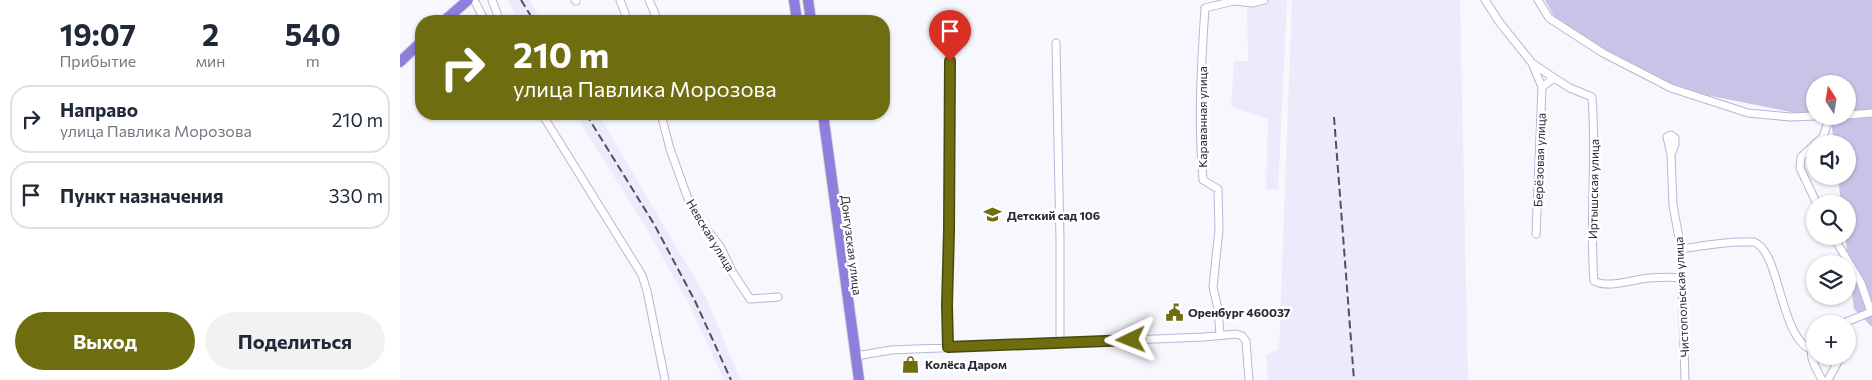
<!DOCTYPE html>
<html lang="ru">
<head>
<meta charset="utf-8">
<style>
	body { margin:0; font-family:Commissioner,sans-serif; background:#f2f2f3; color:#1f2937; height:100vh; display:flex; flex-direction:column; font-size:19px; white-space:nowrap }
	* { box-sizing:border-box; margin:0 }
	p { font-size:16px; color:#747a83 }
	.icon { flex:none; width:28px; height:28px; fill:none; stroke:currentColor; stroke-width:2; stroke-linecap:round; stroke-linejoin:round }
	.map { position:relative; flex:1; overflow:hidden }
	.details { display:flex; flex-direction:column; background:#fff; width:400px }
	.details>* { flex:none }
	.hud { position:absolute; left:15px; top:15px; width:475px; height:105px; border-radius:20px; box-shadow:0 1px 4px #0004; background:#6e6e11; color:#fff; overflow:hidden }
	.needle { width:32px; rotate:348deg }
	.tools { position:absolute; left:1406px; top:75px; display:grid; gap:10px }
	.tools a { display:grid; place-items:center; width:50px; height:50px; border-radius:50%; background:#fff; box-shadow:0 1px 4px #0004; font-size:25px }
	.pin { position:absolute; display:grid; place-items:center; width:42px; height:42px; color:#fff; margin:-51px -21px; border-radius:50% 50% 50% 0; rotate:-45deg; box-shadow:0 0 5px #0007 }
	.pin .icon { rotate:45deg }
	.me { position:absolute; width:55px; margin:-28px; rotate:268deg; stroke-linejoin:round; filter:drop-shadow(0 0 4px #0008) }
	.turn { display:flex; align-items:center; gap:18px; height:105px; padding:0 15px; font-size:22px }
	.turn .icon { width:65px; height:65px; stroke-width:2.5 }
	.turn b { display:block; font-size:35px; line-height:42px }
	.eta { display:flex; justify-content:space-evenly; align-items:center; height:85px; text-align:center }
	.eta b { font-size:30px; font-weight:700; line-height:35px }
	.button { display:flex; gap:10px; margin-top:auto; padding:10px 15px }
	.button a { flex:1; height:58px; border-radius:30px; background:#6e6e11; color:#fff; font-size:20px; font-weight:700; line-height:58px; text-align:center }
	.button a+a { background:#f2f2f3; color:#1f2937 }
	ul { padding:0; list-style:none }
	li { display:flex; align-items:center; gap:15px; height:68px; margin:0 10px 8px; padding:0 5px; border:2px solid #e0e1e3; border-radius:20px }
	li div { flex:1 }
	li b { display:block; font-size:19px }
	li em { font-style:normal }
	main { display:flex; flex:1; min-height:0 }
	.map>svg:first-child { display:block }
	.built { fill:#ecebfb }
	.garden { fill:#c8c4e7; fill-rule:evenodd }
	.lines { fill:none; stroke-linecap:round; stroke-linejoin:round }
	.minor-casing { stroke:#b9b6d6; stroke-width:9 }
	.highway-casing { stroke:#d4d4d7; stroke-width:12 }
	.minor { stroke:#fff; stroke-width:7 }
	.highway { stroke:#8f7edc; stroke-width:10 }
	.rail { stroke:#52505c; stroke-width:2; stroke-dasharray:8 4; stroke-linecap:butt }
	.route-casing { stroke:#48480b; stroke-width:12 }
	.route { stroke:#6e6e11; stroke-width:9 }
	.labels { text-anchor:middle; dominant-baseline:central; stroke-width:5; stroke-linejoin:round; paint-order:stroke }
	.street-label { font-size:12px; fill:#2a2835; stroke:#fff }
	.poi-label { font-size:12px; font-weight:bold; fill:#2a2835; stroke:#fff; text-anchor:start }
</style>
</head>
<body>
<main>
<section class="details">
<div class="eta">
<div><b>19:07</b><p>Прибытие</p></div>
<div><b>2</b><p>мин</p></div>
<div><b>540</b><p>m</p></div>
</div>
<ul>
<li><svg class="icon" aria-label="right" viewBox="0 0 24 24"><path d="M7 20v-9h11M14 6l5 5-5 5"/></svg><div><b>Направо</b><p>улица Павлика Морозова</p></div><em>210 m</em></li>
<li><svg class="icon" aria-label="arrive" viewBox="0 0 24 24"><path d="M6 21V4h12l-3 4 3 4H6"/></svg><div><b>Пункт назначения</b></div><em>330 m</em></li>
</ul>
<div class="button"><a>Выход</a><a>Поделиться</a></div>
</section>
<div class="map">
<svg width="1472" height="380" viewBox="0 0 1472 380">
	<rect width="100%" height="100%" fill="#f7f7fe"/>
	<path class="built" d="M107,0H129L142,21H119Z
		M868,0H887L878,190L866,189L868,119L831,107L834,61H848L847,8Z
		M892,0H1060L1068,380H868L866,355L879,349Z
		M175,114H198L306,297L340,380H324L289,304L245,226Z"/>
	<path class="garden" d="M1145,0H1472V327L1454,309L1445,236H1448V204H1441L1438,176H1448V144H1434L1431,120L1271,88L1158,24ZM1415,84H1448V116H1415Z"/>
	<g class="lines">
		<defs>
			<path id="minor" d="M74,0L85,21
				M92,0L100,21
				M175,0L176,1
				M220,0L228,21
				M249,0L258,21
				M1085,0L1100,23L1132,63L1154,78
				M1138,0L1149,18L1203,53L1271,88L1348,113L1390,117L1415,116
				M656,43L660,240V342
				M1132,63L1142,87L1136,234
				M1142,87L1154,78L1170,88L1192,97C1197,158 1189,220 1194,281C1209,289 1233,279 1250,278C1261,277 1272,277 1283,278
				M142,114L242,275L247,291L265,380
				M261,114L270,149L287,196L297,217L320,246L333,273L350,299L378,297
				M1448,115L1472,113
				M1415,144L1401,157L1400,168L1417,204
				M1415,144L1423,137L1430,116
				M1271,154L1275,145V138L1271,135L1267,137L1271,154L1273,205L1281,249L1285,380
				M1433,236L1461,283L1471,312L1441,324
				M1281,249C1302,246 1321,242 1343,242C1346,242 1351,242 1354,242C1380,251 1380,336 1410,349
				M820,335L818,309L813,287L819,229L818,189L803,180C798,123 801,66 805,8L834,1L852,3L864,0
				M1415,342C1406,355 1416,367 1422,380
				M548,347L547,305L549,231L550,42
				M456,356L491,350L804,337L836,334L842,336L846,341L849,380
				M1428,380L1441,356"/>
			<path id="highway" d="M394,0L397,21
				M408,0L411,21
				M44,21L68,0
				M0,62L21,42
				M423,114L459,380"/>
		</defs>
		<use href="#minor" class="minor-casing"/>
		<use href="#highway" class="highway-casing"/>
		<use href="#minor" class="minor"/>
		<use href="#highway" class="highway"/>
		<path class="rail" d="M121,0L134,21
			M186,114L254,224L295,301L331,380
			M934,117L954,380"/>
	</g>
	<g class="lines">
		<defs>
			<path id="route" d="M550,61L549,231L547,305L548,347L731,340"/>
		</defs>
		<use href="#route" class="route-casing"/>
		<use href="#route" class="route"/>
	</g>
	<defs>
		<symbol id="school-bare" viewBox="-9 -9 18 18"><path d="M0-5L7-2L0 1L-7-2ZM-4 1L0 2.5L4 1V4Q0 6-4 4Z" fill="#6e6e11" stroke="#fff" stroke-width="2.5" paint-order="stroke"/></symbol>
		<symbol id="civic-bare" viewBox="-9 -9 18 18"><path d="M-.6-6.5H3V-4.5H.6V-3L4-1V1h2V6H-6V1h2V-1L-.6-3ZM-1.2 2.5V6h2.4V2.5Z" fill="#6e6e11" stroke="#fff" stroke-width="2.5" paint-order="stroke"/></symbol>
		<symbol id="shop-bare" viewBox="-9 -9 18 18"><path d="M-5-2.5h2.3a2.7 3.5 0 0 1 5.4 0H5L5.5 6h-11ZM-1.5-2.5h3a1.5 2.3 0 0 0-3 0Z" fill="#6e6e11" stroke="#fff" stroke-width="2.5" paint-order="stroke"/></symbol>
	</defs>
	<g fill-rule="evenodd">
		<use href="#school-bare" x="580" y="202" width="25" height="25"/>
		<use href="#civic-bare" x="762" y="300" width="25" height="25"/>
		<use href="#shop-bare" x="498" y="352" width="25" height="25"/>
	</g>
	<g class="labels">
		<g class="street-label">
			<text transform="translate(802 117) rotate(-90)">Караванная улица</text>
			<text transform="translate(1139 160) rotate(-88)">Берёзовая улица</text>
			<text transform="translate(1193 189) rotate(-89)">Иртышская улица</text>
			<text transform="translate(311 235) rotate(59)">Невская улица</text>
			<text transform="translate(452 245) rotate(83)">Донгузская улица</text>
			<text transform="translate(1281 297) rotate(-93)">Чистопольская улица</text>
		</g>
		<g class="poi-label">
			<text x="607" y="215">Детский сад 106</text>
			<text x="788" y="312">Оренбург 460037</text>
			<text x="525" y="364">Колёса Даром</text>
		</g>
	</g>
</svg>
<div class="tools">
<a><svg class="needle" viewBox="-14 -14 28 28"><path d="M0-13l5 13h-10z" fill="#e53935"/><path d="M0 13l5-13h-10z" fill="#747a83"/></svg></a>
<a><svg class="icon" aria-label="sound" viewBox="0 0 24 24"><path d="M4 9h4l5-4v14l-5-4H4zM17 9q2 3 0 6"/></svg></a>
<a><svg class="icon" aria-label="search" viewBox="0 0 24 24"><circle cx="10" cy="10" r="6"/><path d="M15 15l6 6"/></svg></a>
<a><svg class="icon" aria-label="layers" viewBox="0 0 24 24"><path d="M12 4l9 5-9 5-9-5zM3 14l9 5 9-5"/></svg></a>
<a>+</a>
</div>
<div class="pin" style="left:550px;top:61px;background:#d93025"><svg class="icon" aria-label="arrive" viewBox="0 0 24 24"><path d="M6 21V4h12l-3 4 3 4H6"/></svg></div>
<svg class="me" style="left:731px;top:340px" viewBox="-20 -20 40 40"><path d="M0-17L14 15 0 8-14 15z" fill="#6e6e11" stroke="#fff" stroke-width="4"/></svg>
<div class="hud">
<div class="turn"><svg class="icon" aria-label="right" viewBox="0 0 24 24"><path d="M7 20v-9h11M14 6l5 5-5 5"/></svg><div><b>210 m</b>улица Павлика Морозова</div></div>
</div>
</div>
</main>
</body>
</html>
